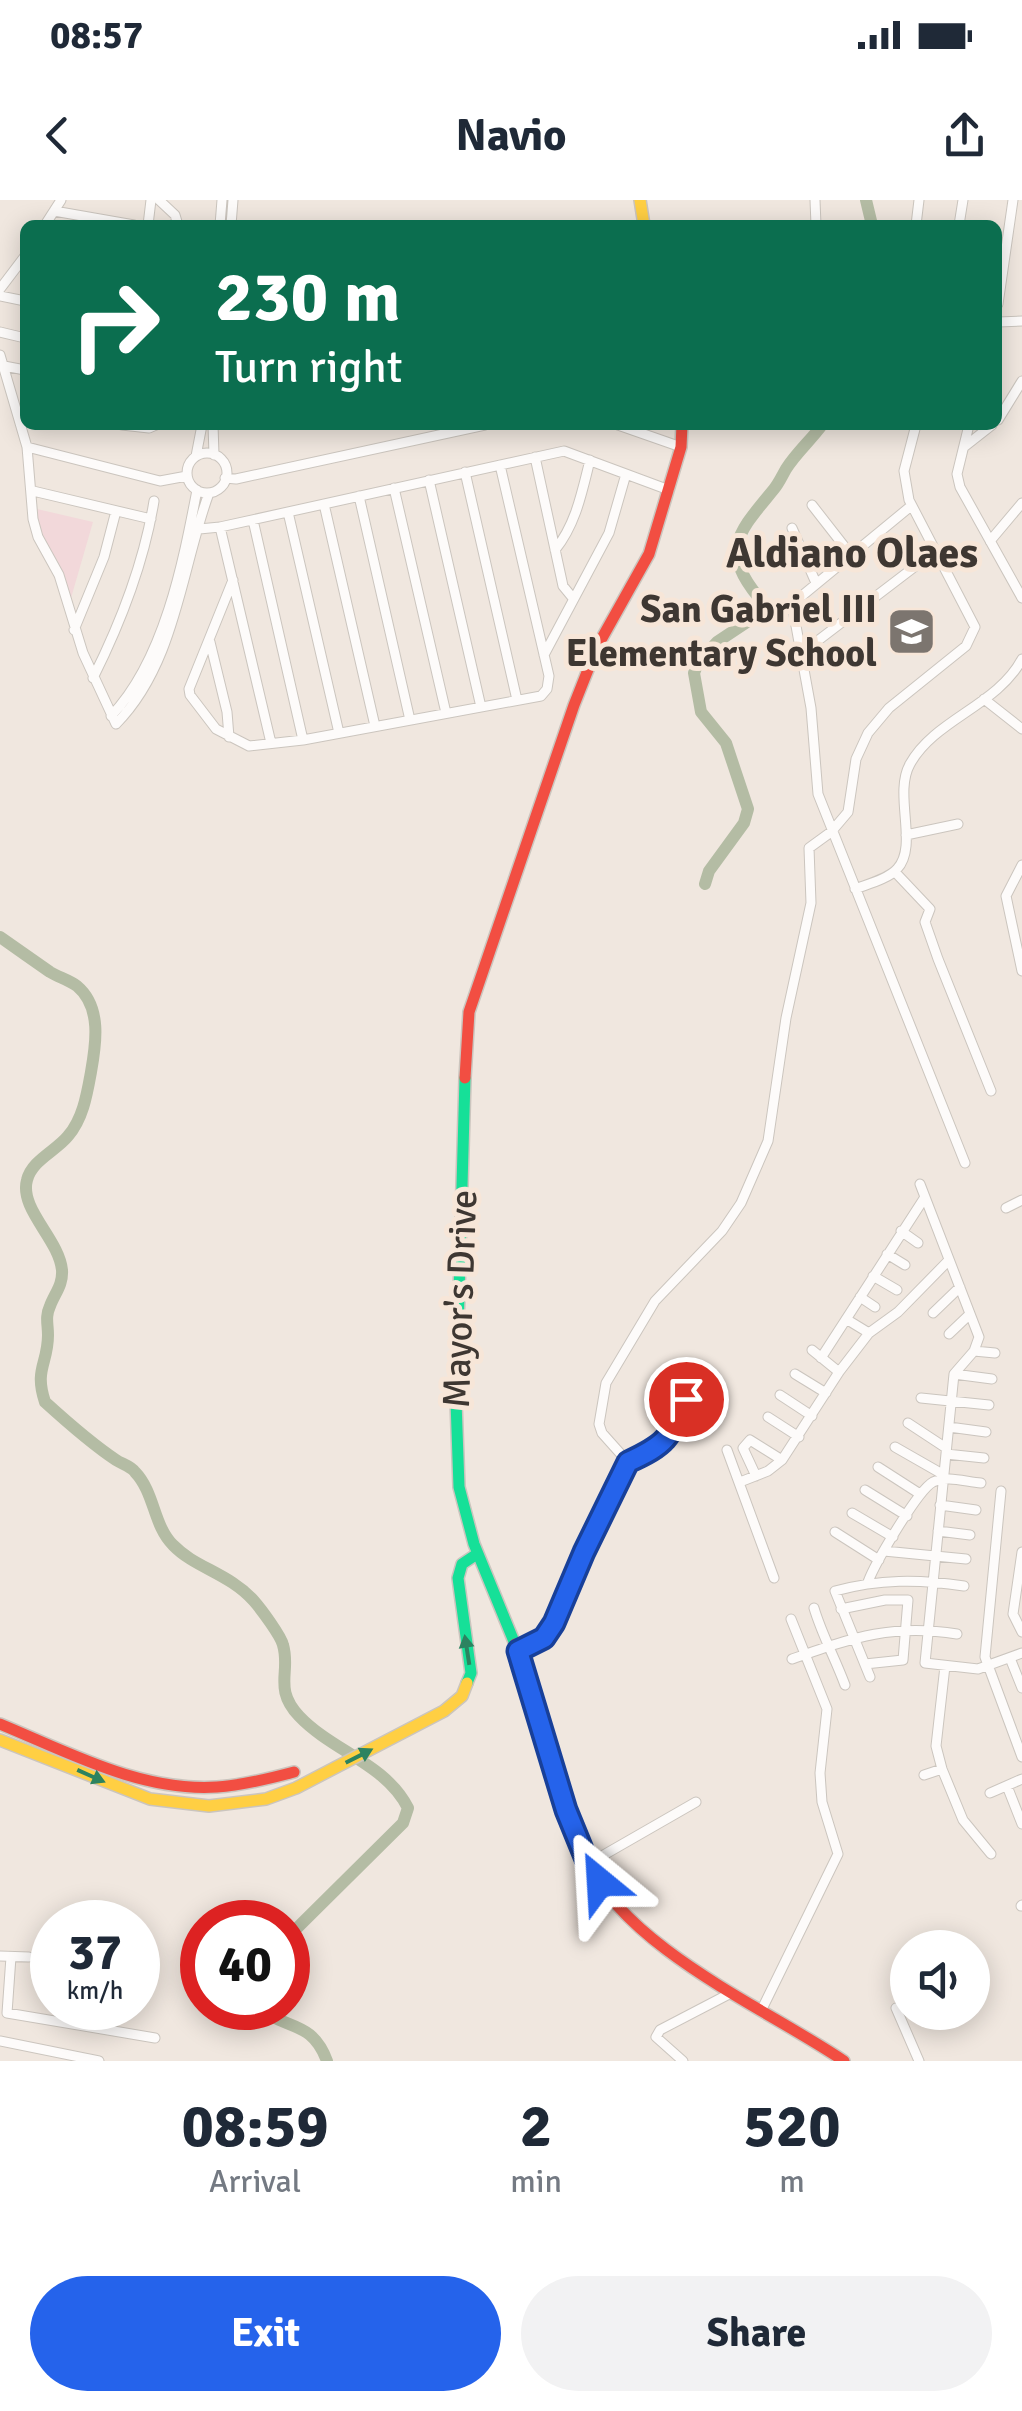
<!DOCTYPE html>
<html lang="en">
<head>
<meta charset="utf-8">
<style>
	body { margin:0; font-family:Signika,sans-serif; background:#f2f2f3; color:#1f2937; height:100vh; display:flex; flex-direction:column; font-size:38px; white-space:nowrap }
	* { box-sizing:border-box; margin:0 }
	p { font-size:32px; color:#747a83 }
	.icon { flex:none; width:55px; height:55px; fill:none; stroke:currentColor; stroke-width:2; stroke-linecap:round; stroke-linejoin:round }
	.map { position:relative; height:1861px; overflow:hidden }
	.drawer { display:flex; flex-direction:column; background:#fff; flex:1 }
	.drawer>* { flex:none }
	.hud { position:absolute; left:20px; top:20px; width:982px; height:210px; border-radius:15px; box-shadow:0 5px 25px #0003; background:#0b6e4f; color:#fff; overflow:hidden }
	.buttons { position:absolute; left:890px; top:1730px; display:grid; gap:20px }
	.buttons a { display:grid; place-items:center; width:100px; height:100px; border-radius:50%; background:#fff; box-shadow:0 5px 25px #0003; font-size:50px }
	.speed { position:absolute; left:30px; top:1700px; display:flex; gap:20px; font-size:50px; font-weight:700; text-align:center }
	.speed>* { display:grid; place-content:center; width:130px; height:130px; border-radius:50%; background:#fff; box-shadow:0 5px 25px #0003; line-height:1 }
	.speed small { font-size:25px; font-weight:400 }
	.speed .limit { border:15px solid #d22; background:#fff; color:#111 }
	.pin { position:absolute; display:grid; place-items:center; width:85px; height:85px; color:#fff; margin:-42px; border:5px solid #fff; border-radius:50%; box-shadow:0 2px 10px #0007 }
	.me { position:absolute; width:110px; margin:-55px; rotate:333deg; stroke-linejoin:round; filter:drop-shadow(0 0 8px #0008) }
	.turn { display:flex; align-items:center; gap:35px; height:210px; padding:0 30px; font-size:45px }
	.turn .icon { width:130px; height:130px; stroke-width:2.5 }
	.turn b { display:block; font-size:70px; line-height:85px }
	.eta { display:flex; justify-content:space-evenly; align-items:center; height:170px; text-align:center }
	.eta b { font-size:60px; font-weight:700; line-height:70px }
	.cta { display:flex; gap:20px; margin-top:auto; padding:20px 30px }
	.cta a { flex:1; height:115px; border-radius:60px; background:#2563eb; color:#fff; font-size:40px; font-weight:700; line-height:115px; text-align:center }
	.cta a+a { background:#f2f2f3; color:#1f2937 }
	.status { display:flex; justify-content:space-between; align-items:center; height:70px; padding:0 50px; background:#fff; direction:ltr }
	.status svg { height:28px; fill:currentColor }
	header { display:flex; justify-content:space-between; align-items:center; height:130px; padding:0 30px; background:#fff; font-size:45px; font-weight:700 }
	.map>svg:first-child { display:block }
	.green { fill:#f2d8da }
	.lines { fill:none; stroke-linecap:round; stroke-linejoin:round }
	.river { stroke:#b4bca4; stroke-width:12 }
	.street-casing { stroke:#cbc5be; stroke-width:11 }
	.fast-casing { stroke:#cbc5be; stroke-width:14 }
	.slow-casing { stroke:#cbc5be; stroke-width:14 }
	.jam-casing { stroke:#cbc5be; stroke-width:14 }
	.street { stroke:#fdfbfa; stroke-width:9 }
	.fast { stroke:#16e098; stroke-width:11 }
	.slow { stroke:#ffcf43; stroke-width:11 }
	.jam { stroke:#f24e42; stroke-width:11 }
	.oneway { fill:#2c8360 }
	.route-casing { stroke:#184099; stroke-width:25 }
	.route { stroke:#2563eb; stroke-width:18 }
	.labels { text-anchor:middle; dominant-baseline:central; stroke-width:10; stroke-linejoin:round; paint-order:stroke }
	.poi-label { font-size:38px; font-weight:bold; fill:#3e3732; stroke:#f7e6d8; text-anchor:end }
	.street-label { font-size:38px; fill:#3e3732; stroke:#f7e6d8 }
	.quarter-label { font-size:42px; font-weight:bold; fill:#3e3732; stroke:#f7e6d8 }
</style>
</head>
<body>
<div class="status"><b>08:57</b><svg viewBox="0 0 49 12"><path d="M0 12V9h3v3zM5 12V6h3v6zM10 12V3h3v9zM15 12V0h3v12zM26 1h20v11H26zM47 4h2v5h-2z"/></svg></div>
<header><svg class="icon" aria-label="back" viewBox="0 0 24 24"><path d="M15 5l-7 7 7 7"/></svg>Navio<svg class="icon" aria-label="share" viewBox="0 0 24 24"><path d="M12 15V3M7 8l5-5 5 5M5 13v7h14v-7"/></svg></header>
<div class="map">
<svg width="1022" height="1861" viewBox="0 0 1022 1861">
	<rect width="100%" height="100%" fill="#f0e7df"/>
	<path class="green" d="M37,309L93,322L71,398L57,360L40,337Z"/>
	<g class="lines">
		<path class="river" d="M866,0L872,25
			M705,684L709,671L744,623L748,609L726,543L701,512L694,473L698,463L717,442L753,418L759,398C719,349 739,332 774,289C779,283 782,276 786,269C796,253 811,240 822,225
			M0,737C17,749 33,760 50,772C58,777 69,780 77,786C102,807 96,844 91,872C87,894 83,919 68,936C56,951 32,960 27,980C19,1009 59,1039 62,1070C63,1085 55,1093 50,1106C45,1117 48,1124 48,1135C48,1164 34,1169 45,1202C67,1222 92,1244 116,1260C122,1264 131,1266 135,1272C155,1293 153,1325 173,1345C195,1368 229,1373 254,1401C261,1409 281,1436 283,1445C291,1472 273,1488 299,1516C332,1551 386,1564 408,1608L403,1623L288,1737
			M259,1808C286,1830 312,1820 327,1861"/>
		<defs>
			<path id="street" d="M159,0L175,15L178,25
				M815,0L816,25
				M54,11L134,25
				M45,25L61,0
				M148,25L151,0
				M220,25L222,0
				M231,25L233,0
				M916,25L919,0
				M959,25L963,0
				M0,89L25,56
				M0,96L25,101
				M998,104L1013,0
				M998,122L1022,121
				M0,132L25,138
				M0,155L27,247L33,319L38,337L59,375L83,453L116,524C176,463 181,369 209,293
				M4,166L25,170
				M998,220L1022,181
				M122,225L149,228L156,225
				M213,225L214,255
				M618,225L681,247
				M969,225L957,274L960,287L1022,398
				M27,247L160,281L187,276
				M964,247L992,225
				M187 273a20 20 0 1 1 40 0a20 20 0 1 1-40 0Z
				M196,256L202,225
				M535,257L563,386L572,397
				M465,272L517,500
				M225,278L236,279L485,225
				M429,280L481,507
				M394,288L446,513
				M33,291L151,319
				M359,296L410,520
				M324,304L375,526
				M812,305L851,355
				M911,306L792,404L811,508L818,594L965,963
				M288,312L339,533
				M253,320L303,540
				M220,327L271,543
				M792,328L816,383
				M189,330L220,327L564,251L669,290
				M990,341L1022,303
				M555,350C576,324 582,292 590,260
				M233,380L189,489L190,495L216,529L249,546L303,540L541,496L547,489L549,476L500,265
				M74,430L104,357L116,311
				M210,442L227,512L229,537
				M544,455L609,333L626,274
				M799,455L934,352
				M93,478C121,422 144,363 154,301
				M984,499L1022,529
				M111,516C164,461 183,363 197,290
				M906,635L958,624
				M1022,665L1006,696L1022,771
				M895,672L930,709L925,722L938,759L991,891
				M855,689C868,684 888,679 897,669C919,646 893,594 910,564C935,519 997,506 1022,459
				M920,984L979,1137L974,1151L954,1174L925,1463L978,1469L1022,1453
				M1006,1008L1022,1000
				M901,1031L918,1043
				M887,1054L905,1065
				M873,1076L897,1090
				M860,1097L875,1107
				M933,1113L960,1087
				M846,1119L869,1133
				M949,1134L970,1114
				M812,1150L839,1172
				M974,1151L995,1153
				M821,1158L925,997
				M795,1174L826,1193
				M954,1174L992,1179
				M780,1195L812,1216
				M921,1198L989,1205
				M768,1217L799,1237
				M908,1223L946,1248
				M949,1227L986,1232
				M895,1247L944,1275
				M727,1250L774,1378
				M946,1254L984,1258
				M627,1261L602,1233L599,1224L606,1183L655,1101L722,1031L741,1003L768,941L786,818L811,703L809,648L831,632L848,612L856,559L868,533L889,508L966,446L975,427L909,300L904,271L916,225
				M878,1267L920,1294
				M756,1276L743,1248L750,1240L782,1260
				M740,1282L768,1271L782,1260L839,1172L869,1133L898,1112L949,1060
				M865,1290L907,1316
				M1001,1291L985,1457L1022,1557
				M940,1305L976,1310
				M852,1313L893,1337
				M938,1331L970,1335
				M835,1332L879,1360
				M884,1351L966,1359
				M1022,1352L1013,1414L1022,1432
				M868,1382C875,1363 918,1290 933,1282C947,1275 966,1282 981,1283
				M814,1408C822,1435 835,1458 845,1485
				M841,1409L885,1400H908L903,1460L865,1464
				M518,1451L544,1438L554,1423L583,1352L627,1261L655,1252L675,1225L686,1199
				M1010,1458L1022,1488
				M792,1459C852,1438 893,1423 957,1434
				M945,1466L936,1546L942,1569L963,1620L991,1654
				M870,1477L835,1391C879,1379 919,1379 964,1386
				M924,1575L942,1569
				M1007,1586L1022,1624
				M990,1593L1022,1579
				M588,1664L696,1602
				M1021,1706L1022,1705
				M0,1756L29,1757
				M11,1757L7,1813L155,1838
				M896,1808L919,1861
				M761,1811L838,1654L822,1602L820,1573L827,1509L791,1419
				M0,1841L99,1861
				M683,1861L656,1837L660,1830L731,1793"/>
			<path id="fast" d="M465,878L456,1201L459,1287L474,1344L515,1444
				M467,1483L471,1473L458,1378L462,1364L477,1354"/>
			<path id="slow" d="M640,0L644,25
				M0,1540L150,1599L209,1606L266,1599L296,1588L444,1511L462,1496L467,1483"/>
			<path id="jam" d="M465,878L469,812L574,505L597,447L649,354L681,247L682,225
				M515,1444C544,1514 553,1593 587,1662C631,1751 764,1807 844,1861
				M0,1524C68,1552 141,1592 217,1587C244,1585 268,1579 294,1572"/>
		</defs>
		<use href="#street" class="street-casing"/>
		<use href="#fast" class="fast-casing"/>
		<use href="#slow" class="slow-casing"/>
		<use href="#jam" class="jam-casing"/>
		<use href="#street" class="street"/>
		<use href="#fast" class="fast"/>
		<use href="#slow" class="slow"/>
		<use href="#jam" class="jam"/>
	</g>
	<defs><path id="oneway-solid" d="M-6-.8H1V-3.2L6.5 0L1 3.2V.8H-6Z" transform="scale(2.5)"/></defs>
	<g class="oneway">
		<use href="#oneway-solid" transform="translate(467 1450) rotate(-99)"/>
		<use href="#oneway-solid" transform="translate(359 1556) rotate(-27)"/>
		<use href="#oneway-solid" transform="translate(91 1576) rotate(24)"/>
	</g>
	<g class="lines">
		<defs>
			<path id="route" d="M600,1682L588,1664L566,1610L518,1451L544,1438L554,1423L584,1352L628,1262C667,1244 669,1239 686,1199"/>
		</defs>
		<use href="#route" class="route-casing"/>
		<use href="#route" class="route"/>
	</g>
	<defs>
		<symbol id="school-square" viewBox="-11 -11 22 22"><rect x="-9" y="-9" width="18" height="18" rx="4" fill="#7c756f" stroke="#f7e6d8"/><path d="M0-5L7-2L0 1L-7-2ZM-4 1L0 2.5L4 1V4Q0 6-4 4Z" fill="#fff"/></symbol>
	</defs>
	<g fill-rule="evenodd">
		<use href="#school-square" x="884" y="404" width="55" height="55"/>
	</g>
	<g class="labels">
		<g class="poi-label">
			<text x="877" y="409">San Gabriel III<tspan x="877" dy="44">Elementary School</tspan></text>
		</g>
		<g class="street-label">
			<text transform="translate(460 1099) rotate(-88)">Mayor's Drive</text>
		</g>
		<g class="quarter-label">
			<text x="852" y="353">Aldiano Olaes</text>
		</g>
	</g>
</svg>
<div class="buttons">
<a><svg class="icon" aria-label="sound" viewBox="0 0 24 24"><path d="M4 9h4l5-4v14l-5-4H4zM17 9q2 3 0 6"/></svg></a>
</div>
<div class="speed"><div>37<small>km/h</small></div><div class="limit">40</div></div>
<div class="pin" style="left:686px;top:1199px;background:#d93025"><svg class="icon" aria-label="arrive" viewBox="0 0 24 24"><path d="M6 21V4h12l-3 4 3 4H6"/></svg></div>
<svg class="me" style="left:600px;top:1682px" viewBox="-20 -20 40 40"><path d="M0-17L14 15 0 8-14 15z" fill="#2563eb" stroke="#fff" stroke-width="4"/></svg>
<div class="hud">
<div class="turn"><svg class="icon" aria-label="right" viewBox="0 0 24 24"><path d="M7 20v-9h11M14 6l5 5-5 5"/></svg><div><b>230 m</b>Turn right</div></div>
</div>
</div>
<section class="drawer">
<div class="eta">
<div><b>08:59</b><p>Arrival</p></div>
<div><b>2</b><p>min</p></div>
<div><b>520</b><p>m</p></div>
</div>
<div class="cta"><a>Exit</a><a>Share</a></div>
</section>
</body>
</html>
